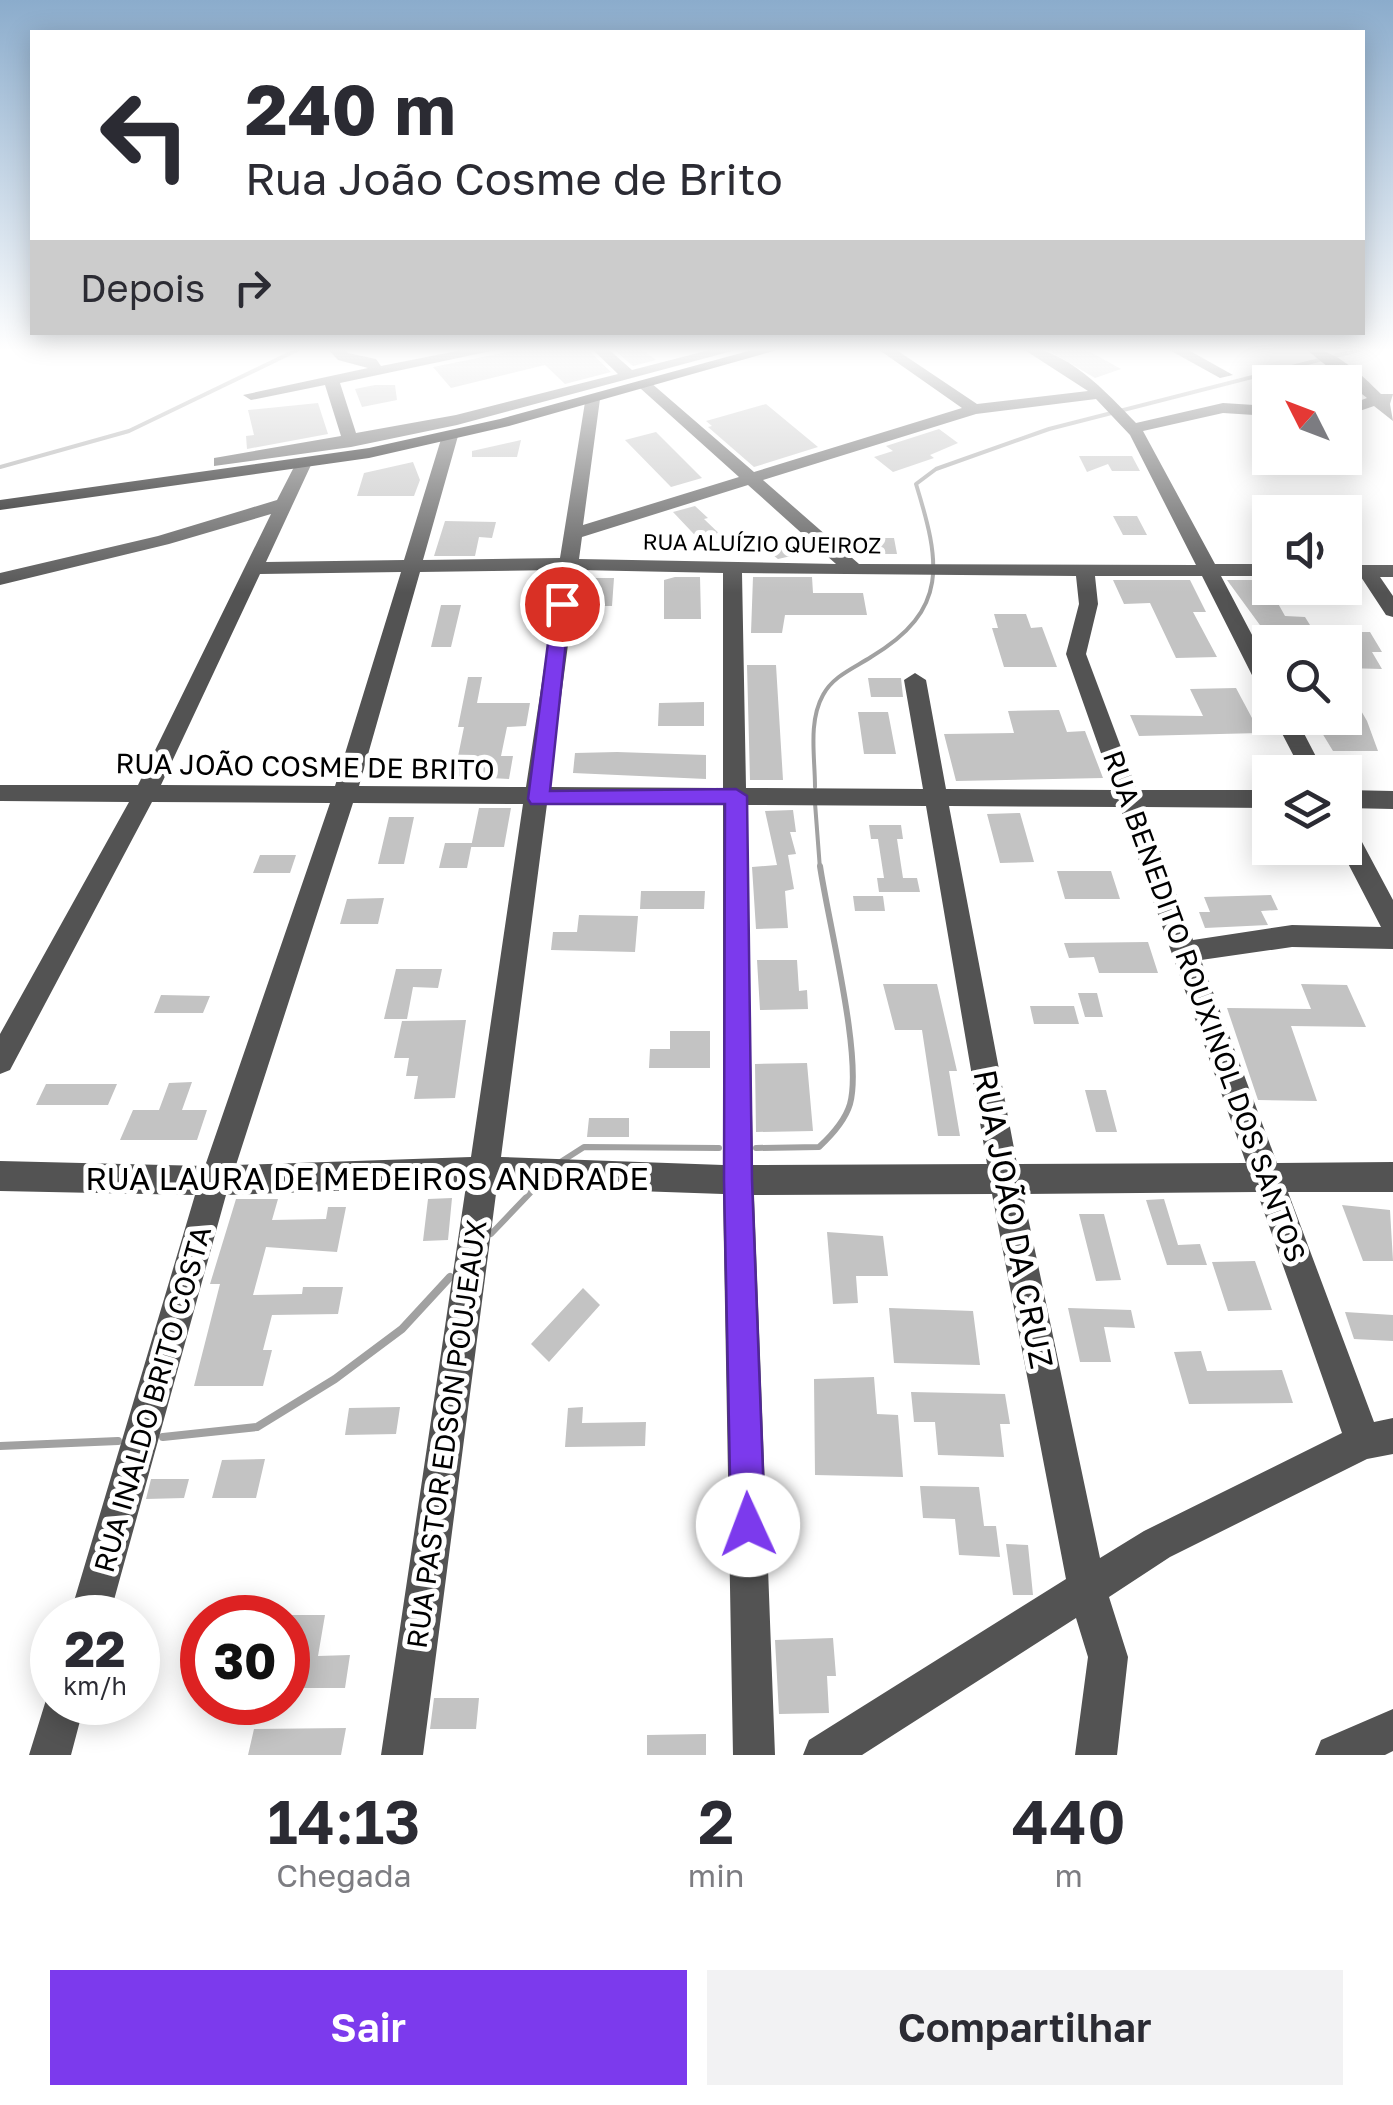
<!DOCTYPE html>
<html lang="pt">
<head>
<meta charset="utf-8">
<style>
	body { margin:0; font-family:"Golos Text",sans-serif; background:#f2f2f3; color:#2b2b33; height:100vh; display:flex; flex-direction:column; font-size:38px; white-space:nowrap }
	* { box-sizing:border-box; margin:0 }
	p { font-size:32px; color:#7c7c81 }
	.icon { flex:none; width:55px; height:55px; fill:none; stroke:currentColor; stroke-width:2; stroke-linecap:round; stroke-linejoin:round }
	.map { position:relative; height:1755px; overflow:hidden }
	.drawer { display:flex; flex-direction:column; background:#fff; flex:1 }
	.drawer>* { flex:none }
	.banner { position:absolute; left:30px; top:30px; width:1335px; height:305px; border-radius:0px; box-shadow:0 5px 25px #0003; background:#fff; color:#2b2b33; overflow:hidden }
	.needle { width:65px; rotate:312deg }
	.buttons { position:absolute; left:1252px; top:365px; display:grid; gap:20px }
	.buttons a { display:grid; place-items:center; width:110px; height:110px; border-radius:0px; background:#fff; box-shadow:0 5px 25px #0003; font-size:50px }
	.speed { position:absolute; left:30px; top:1595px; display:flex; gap:20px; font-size:50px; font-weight:700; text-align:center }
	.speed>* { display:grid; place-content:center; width:130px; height:130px; border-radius:50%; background:#fff; box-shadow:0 5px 25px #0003; line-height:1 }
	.speed small { font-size:25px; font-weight:400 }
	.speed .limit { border:15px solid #d22; background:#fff; color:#111 }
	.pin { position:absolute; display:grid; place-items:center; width:85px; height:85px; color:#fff; margin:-42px; border:5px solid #fff; border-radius:50%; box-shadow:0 2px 10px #0007 }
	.me { position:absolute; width:110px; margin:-55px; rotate:358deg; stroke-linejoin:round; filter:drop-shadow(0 0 8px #0008) }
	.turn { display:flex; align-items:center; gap:35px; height:210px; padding:0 50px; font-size:45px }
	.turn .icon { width:130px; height:130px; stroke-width:2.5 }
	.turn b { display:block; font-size:70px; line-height:85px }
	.then { display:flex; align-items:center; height:95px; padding:0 50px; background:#0003; gap:20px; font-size:38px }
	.eta { display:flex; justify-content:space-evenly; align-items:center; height:170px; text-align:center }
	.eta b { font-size:60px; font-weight:600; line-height:70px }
	.primary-button { display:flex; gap:20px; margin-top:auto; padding:20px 50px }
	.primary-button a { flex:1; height:115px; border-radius:0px; background:#7c3aed; color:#fff; font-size:40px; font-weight:600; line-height:115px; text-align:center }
	.primary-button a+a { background:#f2f2f3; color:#2b2b33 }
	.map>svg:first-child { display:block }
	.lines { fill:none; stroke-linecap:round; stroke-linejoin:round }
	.stream-far2 { stroke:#a1a1a1; stroke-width:4 }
	.stream-far1 { stroke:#a1a1a1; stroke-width:6 }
	.stream { stroke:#a1a1a1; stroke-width:8 }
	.building { fill:#c3c3c3 }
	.minor { fill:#535353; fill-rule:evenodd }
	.major { fill:#000; fill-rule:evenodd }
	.route { fill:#7c3aed; stroke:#51269a; stroke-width:2.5 }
	.labels { text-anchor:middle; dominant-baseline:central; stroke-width:10; stroke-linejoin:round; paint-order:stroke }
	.far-street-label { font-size:22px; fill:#000; stroke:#fff }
	.street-label { font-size:28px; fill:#000; stroke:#fff }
	.near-street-label { font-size:32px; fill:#000; stroke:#fff }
</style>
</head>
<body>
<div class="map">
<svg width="1393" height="1755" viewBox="0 0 1393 1755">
	<rect width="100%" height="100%" fill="#fff"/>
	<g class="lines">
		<path class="stream-far2" d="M0,467L129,431L303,347
			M815,787C815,757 808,722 823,695C833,676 854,668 871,657C950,610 940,562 916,484L936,469L1049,429L1370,347
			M815,803L820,869"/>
		<path class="stream-far1" d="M756,1148L819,1147C832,1135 845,1121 850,1104C863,1057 828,921 820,866
			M559,1163L584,1147L719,1148
			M491,1234L533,1190"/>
		<path class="stream" d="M163,1437L257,1427L335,1379L402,1329L450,1277
			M0,1446L118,1441"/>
	</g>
	<path class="building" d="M527,348H586L611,372L565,384L545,365L451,388L433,367Z
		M612,348H640L656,360L633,366Z
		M1044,348H1083L1121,369L1095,378Z
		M375,385H395L397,400L362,407L355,389Z
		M318,403L328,434L247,449L246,436L254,435L248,410Z
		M766,404L818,447L754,467L708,427L712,426L706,421Z
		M939,429L958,443L930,455L934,458L893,472L874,457L893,451L886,446Z
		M656,432L702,478L671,487L625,440Z
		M521,440L517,457H472V451Z
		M1079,456H1132L1140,471H1112L1108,464L1087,472Z
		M413,462L420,480L414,496H357L364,473Z
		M695,506L708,518L704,519L728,542L708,549L673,512Z
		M1113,516H1137L1147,535H1123Z
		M445,521L496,522L492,538L479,537L475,556H434Z
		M793,536L813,551L778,559L763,547Z
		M860,538H894L897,554H863Z
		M675,577H700L701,619H664V580Z
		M753,577H812L813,593H863L867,615H785L782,633H751Z
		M595,578H614L612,606H592Z
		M1113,580H1190L1206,612H1193L1217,657L1176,658L1150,603L1124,604Z
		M1227,580H1265L1285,616L1305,617L1315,633L1265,632Z
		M441,605H461L451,647H431Z
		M994,614H1026L1031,628L1042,627L1057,667H1004L992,628H998Z
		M1345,632H1370L1382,652H1372L1382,669L1345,668Z
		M747,665H776L783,780H750Z
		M468,677H482L477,703H530L526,726L507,727L501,756H513L509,779L454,776L464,727H458Z
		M868,678H901L903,697H871Z
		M1345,683L1367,721L1378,751H1333L1316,723H1323L1320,718H1345Z
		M1236,688L1260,733L1139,736L1130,715L1203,716L1190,689Z
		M704,702V726H658L659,703Z
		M1059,710L1067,732L1085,731L1103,778L956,781L944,734L1014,733L1008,711Z
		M858,712H888L896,754H864Z
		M617,752L706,755V779L573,773L575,753Z
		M479,808H511L504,847H471Z
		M793,810L796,832H790L796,854L788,855L794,889L785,891L788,928L756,929L752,867L777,865L765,811Z
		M1020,813L1034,862L1000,863L987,814Z
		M389,817H414L404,864H378Z
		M869,825H901L903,839H897L903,878H917L920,892H879L877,878H884L878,839H871Z
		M445,843H472L467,868H439Z
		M260,855H296L290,873H253Z
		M1057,871H1111L1120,899H1065Z
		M641,891H705L704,909H640Z
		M1271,895L1278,910L1261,911L1268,925L1205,928L1199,912H1210L1204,897Z
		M853,896H883L885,911H855Z
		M384,898L378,924H340L347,899Z
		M579,915L638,916L635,952L551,950L553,932H577Z
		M1148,942L1158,973H1099L1094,957L1069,958L1064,943Z
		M757,960H797L799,991L807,990L808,1009L760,1010Z
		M396,969H442L438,988L413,987L407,1019H384Z
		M883,984H937L957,1071H949L960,1136H938L922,1030H895Z
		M1301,984L1347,985L1366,1027L1291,1026L1317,1101L1258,1100L1227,1008L1311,1009Z
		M1078,993H1097L1103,1017H1085Z
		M161,995L210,996L203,1013H154Z
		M1030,1006H1074L1079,1024H1034Z
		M466,1020L455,1098L414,1099L418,1076H406L409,1058H394L402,1021Z
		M670,1031H710V1068H649L650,1049H670Z
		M807,1063L813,1131L756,1132L755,1064Z
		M192,1082L182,1110H207L197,1140H120L133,1110H159L169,1083Z
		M46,1084H117L108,1105H36Z
		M1085,1090H1106L1117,1132H1096Z
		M589,1118H629V1137H587Z
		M452,1198L448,1240L423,1241L428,1199Z
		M236,1199H278L272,1220L326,1219L328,1207H346L337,1252L266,1247L253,1295L302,1294L303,1287H343L338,1314L272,1315L263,1350H272L263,1386H194L220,1284H210Z
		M1164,1199L1178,1245L1200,1244L1207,1265H1167L1146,1200Z
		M1342,1205L1390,1210L1393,1261H1363Z
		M1079,1214H1104L1121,1280L1096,1281Z
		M827,1232L883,1236L888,1276H856L858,1303L833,1304Z
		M1255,1261L1272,1310L1228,1311L1212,1262Z
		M583,1288L600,1305L549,1362L531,1344Z
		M889,1308L973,1311L980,1365L894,1363Z
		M1068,1308L1131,1310L1135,1328L1104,1327L1111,1362H1080Z
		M1345,1312L1393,1315V1341L1354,1339Z
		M1201,1351L1207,1371L1282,1370L1293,1403L1189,1404L1174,1352Z
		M874,1377L877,1414L898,1415L903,1477L815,1475L814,1379Z
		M911,1392L1005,1394L1010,1424H1000L1004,1457L938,1455L935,1422H914Z
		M400,1407L396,1434L345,1435L349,1408Z
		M583,1407L582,1423L646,1422L645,1446L565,1447L568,1408Z
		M265,1459L256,1498H212L222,1460Z
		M151,1479H189L184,1498L146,1499Z
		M920,1486L979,1487L984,1526H996L1000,1557L959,1555L955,1519L923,1518Z
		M1006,1544L1028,1545L1033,1595H1013Z
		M288,1615H325L318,1656L350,1655L345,1688H288Z
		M833,1638L836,1676H827L829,1713L779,1714L775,1640Z
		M434,1698H479L476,1729H430Z
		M346,1728L341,1755H248L254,1729Z
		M706,1734V1755H647V1735Z"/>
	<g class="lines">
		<path class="minor" d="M326,347H342L348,353L376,359L381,366L477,347H510L340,383L356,433L456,415L618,374L590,347H606L632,370L721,347H747L457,425L351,447L214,466V458L220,457L341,436L325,385L251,400L243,395L368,368L338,360Z
			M875,347H892L977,404L1088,391L1020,347C1066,347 1106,392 1136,423L1223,403L1270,406V416L1223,413L1143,431L1215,564H1270V576H1221L1270,669V696L1259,689L1202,576H1095L1098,604L1086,654L1137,790H1270V808L1144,807L1193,940L1292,925L1381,927L1340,848H1345V824L1354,827L1393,900V949L1292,947L1201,960L1277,1163L1393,1162V1192H1288L1374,1422L1393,1418V1454L1367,1459L1170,1557L1109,1597L1128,1657L1117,1755H1075L1088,1657L1076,1618L862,1755H803L809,1740L1066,1579L992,1194L754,1195L775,1755H733L723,1194L497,1186L423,1755H381L466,1186L226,1195L109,1618H69L195,1195L0,1191V1161L205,1166L330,803L152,802L10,1070L0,1074V1034L129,802L0,801V785H138L271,514L169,544L0,585V573L158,536L277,500L295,465L303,460L311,465L266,562L404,560L442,436L450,431L458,436L423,560L560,558L586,396L600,399L583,525L739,477L640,388V382H650L754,472L962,408ZM1096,399L1130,435L1196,565L859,564L763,480L976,414ZM748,485L836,564L579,559L582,537ZM559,570L526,787L359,786L420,572ZM578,570L723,573V788L549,787ZM401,572L335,786L161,785L260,574ZM742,573L1076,576L1079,604L1066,654L1114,790L946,789L926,680L915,673L904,680L923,789L746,788ZM353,803L523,804L471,1157L236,1165ZM547,804L723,805V1165L501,1157ZM746,805L926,806L987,1164L753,1165ZM949,806L1120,807L1246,1163L1017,1164ZM1257,1192L1342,1433L1144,1531L1100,1558L1023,1194Z
			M1164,347H1183L1233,375L1220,378Z
			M1303,347C1333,347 1360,373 1381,394H1393L1390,404L1393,421L1374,406L1345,416V406L1367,398Z
			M1345,565H1393V577H1380L1393,596V617L1386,615L1361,577H1345Z
			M1274,718H1296L1324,772H1302Z
			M1345,790L1393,791V809L1345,808Z
			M50,1687L52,1702H85L71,1755H29Z
			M1393,1709V1751L1385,1755H1315L1321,1740Z"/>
		<path class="major" d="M763,347H788L509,426L369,458L0,510V500L369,448L500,419Z"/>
	</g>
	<linearGradient id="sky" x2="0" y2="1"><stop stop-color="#8baccc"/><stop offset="0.59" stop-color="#fff"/><stop offset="1" stop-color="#fff" stop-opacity="0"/></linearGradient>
	<rect width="1393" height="593" fill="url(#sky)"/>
	<path class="route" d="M562,598L570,604L550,791L736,789L747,796L752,1180L765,1525L760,1537L748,1542L736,1537L731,1525L724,1180L725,804H531L528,799L553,604Z"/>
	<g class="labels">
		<g class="far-street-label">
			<text transform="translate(762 543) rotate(1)">RUA ALUÍZIO QUEIROZ</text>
		</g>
		<g class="street-label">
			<text transform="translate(305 766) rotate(1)">RUA JOÃO COSME DE BRITO</text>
			<text transform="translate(1205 1006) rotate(70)">RUA BENEDITO ROUXINOL DOS SANTOS</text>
			<text transform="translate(152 1399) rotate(-74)">RUA INALDO BRITO COSTA</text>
			<text transform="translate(446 1434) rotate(-82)">RUA PASTOR EDSON POUJEAUX</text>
		</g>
		<g class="near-street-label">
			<text x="367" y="1178">RUA LAURA DE MEDEIROS ANDRADE</text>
			<text transform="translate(1014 1219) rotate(79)">RUA JOÃO DA CRUZ</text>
		</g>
	</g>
</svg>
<div class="buttons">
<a><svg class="needle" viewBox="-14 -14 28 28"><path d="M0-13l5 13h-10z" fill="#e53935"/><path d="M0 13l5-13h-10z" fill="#7c7c81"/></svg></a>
<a><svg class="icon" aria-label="sound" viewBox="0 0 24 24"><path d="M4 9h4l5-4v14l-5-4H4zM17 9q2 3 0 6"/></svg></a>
<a><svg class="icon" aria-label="search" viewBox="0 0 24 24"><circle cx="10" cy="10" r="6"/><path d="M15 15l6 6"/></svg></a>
<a><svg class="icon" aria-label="layers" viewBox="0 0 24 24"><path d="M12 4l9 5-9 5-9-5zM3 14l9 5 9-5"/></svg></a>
</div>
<div class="speed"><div>22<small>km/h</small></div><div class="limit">30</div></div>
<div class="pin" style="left:562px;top:604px;background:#d93025"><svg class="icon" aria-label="arrive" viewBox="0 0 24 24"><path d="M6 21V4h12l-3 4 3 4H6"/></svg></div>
<svg class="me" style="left:748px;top:1525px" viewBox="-20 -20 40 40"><circle r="19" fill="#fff"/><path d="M0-13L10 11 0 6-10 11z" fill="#7c3aed"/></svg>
<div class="banner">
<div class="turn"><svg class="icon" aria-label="left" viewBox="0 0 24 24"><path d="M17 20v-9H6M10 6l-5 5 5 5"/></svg><div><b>240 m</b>Rua João Cosme de Brito</div></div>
<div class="then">Depois<svg class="icon" aria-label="right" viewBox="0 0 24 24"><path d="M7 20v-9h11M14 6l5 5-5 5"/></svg></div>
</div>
</div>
<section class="drawer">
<div class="eta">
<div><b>14:13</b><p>Chegada</p></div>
<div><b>2</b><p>min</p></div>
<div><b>440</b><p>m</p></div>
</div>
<div class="primary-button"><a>Sair</a><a>Compartilhar</a></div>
</section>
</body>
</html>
